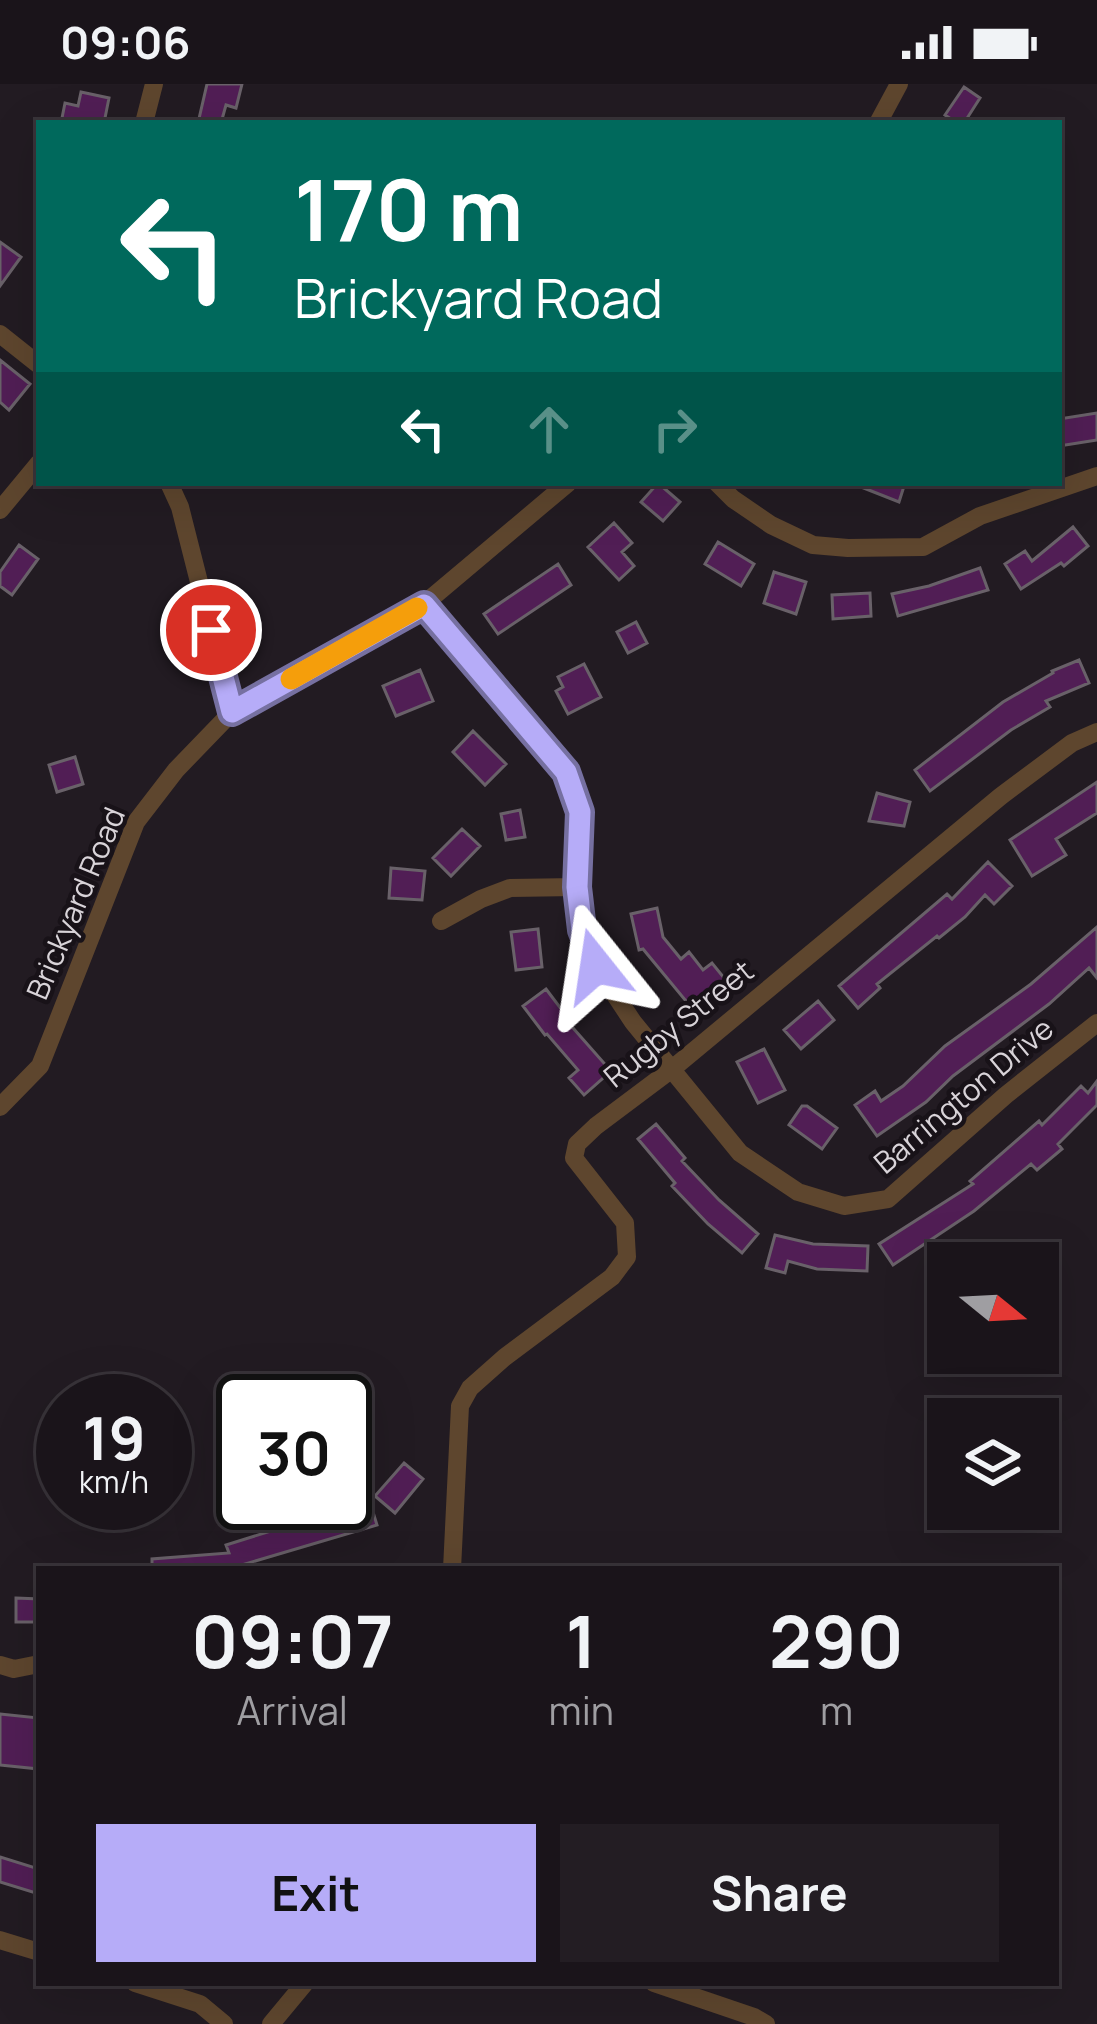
<!DOCTYPE html>
<html lang="en">
<head>
<meta charset="utf-8">
<style>
	body { margin:0; font-family:Manrope,sans-serif; background:#231d23; color:#f1f3f6; height:100vh; display:flex; flex-direction:column; font-size:45px; white-space:nowrap }
	* { box-sizing:border-box; margin:0 }
	p { font-size:39px; color:#9f9ea2 }
	.icon { flex:none; width:66px; height:66px; fill:none; stroke:currentColor; stroke-width:2; stroke-linecap:round; stroke-linejoin:round }
	.map { position:relative; flex:1; overflow:hidden }
	.sheet { position:absolute; left:36px; top:1482px; width:1023px; height:420px; display:flex; flex-direction:column; background:#1a141a; border-radius:0px; box-shadow:0 12px 48px #0002,0 0 0 3px #383339 }
	.sheet>* { flex:none }
	.top-card { position:absolute; left:36px; top:36px; width:1026px; height:366px; border-radius:0px; box-shadow:0 12px 48px #0002,0 0 0 3px #383339; background:#00695c; color:#fff; overflow:hidden }
	.needle { width:78px; rotate:108deg }
	.fabs { position:absolute; left:927px; top:1158px; display:grid; gap:24px }
	.fabs a { display:grid; place-items:center; width:132px; height:132px; border-radius:0px; background:#1a141a; box-shadow:0 12px 48px #0002,0 0 0 3px #383339; font-size:60px }
	.speed { position:absolute; left:36px; top:1290px; display:flex; gap:24px; font-size:60px; font-weight:700; text-align:center }
	.speed>* { display:grid; place-content:center; width:156px; height:156px; border-radius:50%; background:#1a141a; box-shadow:0 12px 48px #0002,0 0 0 3px #383339; line-height:1 }
	.speed small { font-size:30px; font-weight:400 }
	.speed .limit { border:6px solid #111; border-radius:18px; background:#fff; color:#111 }
	.pin { position:absolute; display:grid; place-items:center; width:102px; height:102px; color:#fff; margin:-51px; border:6px solid #fff; border-radius:50%; box-shadow:0 3px 12px #0007 }
	.me { position:absolute; width:132px; margin:-66px; rotate:345deg; stroke-linejoin:round; filter:drop-shadow(0 0 9px #0008) }
	.turn { display:flex; align-items:center; gap:42px; height:252px; padding:0 60px; font-size:54px }
	.turn .icon { width:156px; height:156px; stroke-width:2.5 }
	.turn b { display:block; font-size:84px; line-height:102px }
	.lanes { display:flex; align-items:center; height:114px; padding:0 60px; background:#0003; justify-content:center; gap:60px; direction:ltr }
	.lanes .off { opacity:.35 }
	.eta { display:flex; justify-content:space-evenly; align-items:center; height:204px; text-align:center }
	.eta b { font-size:72px; font-weight:700; line-height:84px }
	.primary-button { display:flex; gap:24px; margin-top:auto; padding:24px 60px }
	.primary-button a { flex:1; height:138px; border-radius:0px; background:#b6acf8; color:#111; font-size:48px; font-weight:700; line-height:138px; text-align:center }
	.primary-button a+a { background:#231d23; color:#f1f3f6 }
	.status { display:flex; justify-content:space-between; align-items:center; height:84px; padding:0 60px; background:#1a141a; direction:ltr }
	.status svg { height:33px; fill:currentColor }
	.map>svg:first-child { display:block }
	.building { fill:#511e55; stroke:#696169; stroke-width:3 }
	.lines { fill:none; stroke-linecap:round; stroke-linejoin:round }
	.minor { stroke:#5e462e; stroke-width:18 }
	.route-casing { stroke:#7670a1; stroke-width:30 }
	.route { stroke:#b6acf8; stroke-width:21 }
	.slow { stroke:#f59e0b; stroke-width:21 }
	.labels { text-anchor:middle; dominant-baseline:central; stroke-width:9; stroke-linejoin:round; paint-order:stroke }
	.street-label { font-size:30px; fill:#d8d3d8; stroke:#181218 }
</style>
</head>
<body>
<div class="status"><b>09:06</b><svg viewBox="0 0 49 12"><path d="M0 12V9h3v3zM5 12V6h3v6zM10 12V3h3v9zM15 12V0h3v12zM26 1h20v11H26zM47 4h2v5h-2z"/></svg></div>
<div class="map">
<svg width="1097" height="1940" viewBox="0 0 1097 1940">
	<rect width="100%" height="100%" fill="#221b22"/>
	<path class="building" d="M207,0H242L236,24L226,21L221,39H198Z
		M964,3L980,14L964,39H957L945,31Z
		M81,8L109,14L104,39H61L65,19L78,22Z
		M0,158L21,173L0,202Z
		M0,276L30,300L9,326L0,318Z
		M1097,329V356L1059,362V335Z
		M658,399L680,418L663,437L641,418Z
		M851,399H905L899,418Z
		M614,439L632,459L622,468L634,482L619,496L588,463Z
		M1073,443L1088,462L1064,482L1061,479L1021,505L1005,480L1025,467L1032,477Z
		M718,458L754,480L741,502L705,480Z
		M19,461L38,475L12,511L0,502V488Z
		M558,480L571,501L498,550L484,530Z
		M980,484L988,506L898,532L892,510L929,502Z
		M774,488L806,498L796,530L764,519Z
		M870,509L871,532L833,535L832,511Z
		M636,538L647,559L628,569L617,548Z
		M1079,576L1089,599L1046,617L1050,623L1011,646L930,707L915,686L1003,618L1053,589L1052,587Z
		M584,580L601,613L568,630L556,607L563,603L558,593Z
		M420,586L433,617L396,632L383,602Z
		M473,647L506,680L485,701L453,668Z
		M75,673L83,700L57,708L49,681Z
		M1097,698V729L1056,755L1066,771L1032,792L1010,756Z
		M877,709L910,718L904,742L869,737Z
		M520,726L525,753L506,756L501,730Z
		M462,745L480,762L451,792L433,774Z
		M988,778L1012,802L994,820L985,811L965,833L939,854L937,852L877,900L880,904L858,924L839,902L947,810L952,815Z
		M391,784L425,787L422,816L389,814Z
		M657,824L663,853L681,875L689,868L703,886L712,879L729,900L695,928L643,865L639,866L631,830Z
		M1097,843V894L1089,884L1049,920L953,992L926,1018L877,1052L855,1021L875,1007L881,1017L903,1002L945,962L1031,900Z
		M538,845L542,883L516,886L511,848Z
		M546,905L568,934L566,936L611,987L584,1011L569,994L578,986L547,950L545,951L523,922Z
		M818,917L834,936L801,965L784,946Z
		M764,965L785,1006L758,1019L737,978Z
		M1097,997V1021L1058,1060L1062,1065L1037,1086L1031,1080L974,1127L893,1181L879,1160L973,1100L970,1097L1039,1037L1042,1041L1081,1002L1088,1009Z
		M802,1022H807L837,1044L822,1065L789,1041Z
		M656,1040L685,1074L682,1077L719,1116L758,1150L742,1169L708,1140L672,1102L675,1099L638,1055Z
		M775,1151L813,1160L868,1162L867,1187L817,1185L788,1177L785,1189L766,1184Z
		M404,1379L423,1395L395,1429L375,1412Z
		M364,1399L377,1441L228,1485H152V1475L229,1469L226,1461L274,1446L273,1443L349,1421L345,1405Z
		M16,1514L39,1515V1538H16Z
		M0,1630L39,1634V1685L0,1681Z
		M0,1773L39,1785V1810L0,1798Z"/>
	<g class="lines">
		<path class="minor" d="M144,39L154,0
			M878,39L899,0
			M0,250L39,281
			M169,399L180,423L232,628
			M717,399L733,415L771,441L813,461L848,464L923,463L980,432L1097,392
			M0,426L39,379
			M423,521L566,688L580,727L577,803L582,846L596,882L633,938L740,1069L798,1108L844,1122L888,1115L1006,1011L1097,939
			M441,837L481,815L510,804L577,803
			M0,1023L40,982L136,738L176,686L232,628L423,521L568,399
			M452,1485L460,1322L470,1304L505,1273L612,1193L627,1173L625,1139L574,1074L577,1060L596,1042L672,985L1001,712L1072,659L1097,648
			M0,1581L14,1585L39,1580
			M0,1856L39,1868
			M135,1899L200,1920L224,1940
			M654,1899L754,1933L766,1940
			M271,1940L305,1899"/>
	</g>
	<g class="lines">
		<defs>
			<path id="route" d="M211,546L232,628L424,521L566,688L580,728L577,803L582,846L596,882"/>
		</defs>
		<use href="#route" class="route-casing"/>
		<use href="#route" class="route"/>
		<path class="slow" d="M291,595L417,524"/>
	</g>
	<g class="labels">
		<g class="street-label">
			<text transform="translate(75 819) rotate(-67)">Brickyard Road</text>
			<text transform="translate(678 939) rotate(-39)">Rugby Street</text>
			<text transform="translate(963 1011) rotate(-40)">Barrington Drive</text>
		</g>
	</g>
</svg>
<div class="fabs">
<a><svg class="needle" viewBox="-14 -14 28 28"><path d="M0-13l5 13h-10z" fill="#e53935"/><path d="M0 13l5-13h-10z" fill="#9f9ea2"/></svg></a>
<a><svg class="icon" aria-label="layers" viewBox="0 0 24 24"><path d="M12 4l9 5-9 5-9-5zM3 14l9 5 9-5"/></svg></a>
</div>
<div class="speed"><div>19<small>km/h</small></div><div class="limit">30</div></div>
<div class="pin" style="left:211px;top:546px;background:#d93025"><svg class="icon" aria-label="arrive" viewBox="0 0 24 24"><path d="M6 21V4h12l-3 4 3 4H6"/></svg></div>
<svg class="me" style="left:596px;top:882px" viewBox="-20 -20 40 40"><path d="M0-17L14 15 0 8-14 15z" fill="#b6acf8" stroke="#fff" stroke-width="4"/></svg>
<div class="top-card">
<div class="turn"><svg class="icon" aria-label="left" viewBox="0 0 24 24"><path d="M17 20v-9H6M10 6l-5 5 5 5"/></svg><div><b>170 m</b>Brickyard Road</div></div>
<div class="lanes"><svg class="icon" aria-label="left" viewBox="0 0 24 24"><path d="M17 20v-9H6M10 6l-5 5 5 5"/></svg><svg class="icon off" aria-label="ahead" viewBox="0 0 24 24"><path d="M12 20V5M6 11l6-6 6 6"/></svg><svg class="icon off" aria-label="right" viewBox="0 0 24 24"><path d="M7 20v-9h11M14 6l5 5-5 5"/></svg></div>
</div>
<section class="sheet">
<div class="eta">
<div><b>09:07</b><p>Arrival</p></div>
<div><b>1</b><p>min</p></div>
<div><b>290</b><p>m</p></div>
</div>
<div class="primary-button"><a>Exit</a><a>Share</a></div>
</section>
</div>
</body>
</html>
